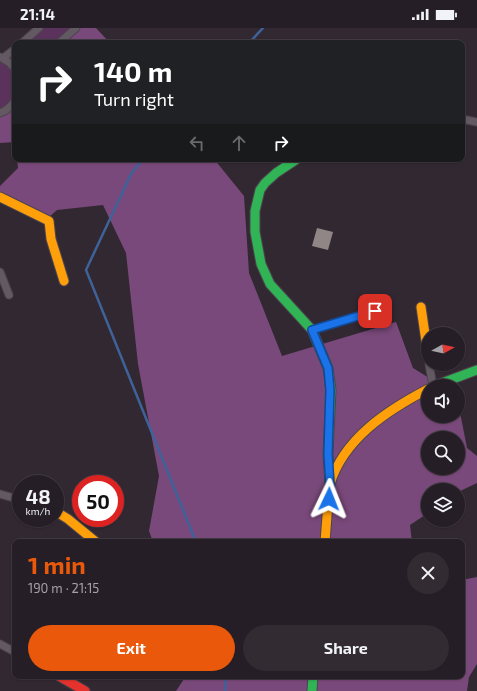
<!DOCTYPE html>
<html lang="en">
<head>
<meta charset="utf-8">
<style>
	body { margin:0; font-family:"Exo 2",sans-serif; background:#322b32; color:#f1f3f6; height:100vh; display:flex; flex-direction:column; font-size:15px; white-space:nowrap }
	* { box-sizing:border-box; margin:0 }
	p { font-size:13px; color:#a4a2a7 }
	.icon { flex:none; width:22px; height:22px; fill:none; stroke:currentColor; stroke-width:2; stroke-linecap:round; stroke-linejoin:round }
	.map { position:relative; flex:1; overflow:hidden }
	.drawer { position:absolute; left:12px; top:511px; width:453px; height:140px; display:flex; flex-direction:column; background:#261e26; border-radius:8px; box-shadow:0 1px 3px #0004,0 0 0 1px #423c43 }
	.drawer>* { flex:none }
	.banner { position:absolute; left:12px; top:12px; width:453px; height:122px; border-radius:8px; box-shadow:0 1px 3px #0004,0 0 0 1px #423c43; background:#202124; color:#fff; overflow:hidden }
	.needle { width:26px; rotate:82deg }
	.tools { position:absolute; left:421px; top:299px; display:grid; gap:8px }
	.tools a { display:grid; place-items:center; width:44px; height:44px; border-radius:50%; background:#261e26; box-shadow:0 1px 3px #0004,0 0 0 1px #423c43; font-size:20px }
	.speed { position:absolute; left:12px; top:447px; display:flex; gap:8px; font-size:20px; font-weight:700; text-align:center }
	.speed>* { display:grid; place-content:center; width:52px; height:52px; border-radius:50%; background:#261e26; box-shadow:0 1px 3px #0004,0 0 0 1px #423c43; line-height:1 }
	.speed small { font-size:10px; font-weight:400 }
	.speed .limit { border:6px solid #d22; background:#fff; color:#111 }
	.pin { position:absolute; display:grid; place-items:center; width:34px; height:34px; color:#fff; margin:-17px; border-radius:8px; box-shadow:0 2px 6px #0006 }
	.me { position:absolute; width:44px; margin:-22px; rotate:2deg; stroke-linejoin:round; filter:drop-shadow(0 0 3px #0008) }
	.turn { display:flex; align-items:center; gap:14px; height:84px; padding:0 16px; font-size:18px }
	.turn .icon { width:52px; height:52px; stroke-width:2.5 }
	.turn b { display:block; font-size:28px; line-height:34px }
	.lanes { display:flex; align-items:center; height:38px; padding:0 16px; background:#0003; justify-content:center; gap:20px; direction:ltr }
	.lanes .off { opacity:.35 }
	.round { display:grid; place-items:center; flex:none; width:42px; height:42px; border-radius:21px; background:#322b32 }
	.head { display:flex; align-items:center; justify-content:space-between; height:68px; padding:0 16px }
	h1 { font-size:24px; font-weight:700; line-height:30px; color:#ea580c }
	.action { display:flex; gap:8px; margin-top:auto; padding:8px 16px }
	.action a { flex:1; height:46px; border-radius:24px; background:#ea580c; color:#fff; font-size:16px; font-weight:700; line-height:46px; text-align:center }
	.action a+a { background:#322b32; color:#f1f3f6 }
	.status { display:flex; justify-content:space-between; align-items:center; height:28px; padding:0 20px; background:#261e26; direction:ltr }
	.status svg { height:11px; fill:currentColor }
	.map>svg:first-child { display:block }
	.green { fill:#5a325b }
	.forest { fill:#7a497b; fill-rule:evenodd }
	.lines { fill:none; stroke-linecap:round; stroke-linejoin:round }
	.stream { stroke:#3e629a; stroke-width:2.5 }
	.building { fill:#908686 }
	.street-casing { stroke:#4d444d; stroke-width:9 }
	.fast-casing { stroke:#4d444d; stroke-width:11 }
	.slow-casing { stroke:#4d444d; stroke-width:11 }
	.jam-casing { stroke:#4d444d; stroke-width:11 }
	.street { stroke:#625962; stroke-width:7 }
	.fast { stroke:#30b455; stroke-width:9 }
	.slow { stroke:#ff9f0a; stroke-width:9 }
	.jam { stroke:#e5322d; stroke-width:9 }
	.route-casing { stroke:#114b97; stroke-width:10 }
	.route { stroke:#1a73e8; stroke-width:7 }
</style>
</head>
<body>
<div class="status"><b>21:14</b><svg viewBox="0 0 49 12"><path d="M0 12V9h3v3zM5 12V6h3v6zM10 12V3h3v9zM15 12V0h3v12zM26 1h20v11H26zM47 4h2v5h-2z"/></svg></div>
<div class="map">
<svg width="477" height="663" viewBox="0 0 477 663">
	<rect width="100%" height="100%" fill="#322832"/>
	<path class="green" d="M42,0H72L55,15H25Z
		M15,23V71L0,84V31Z"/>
	<path class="forest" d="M78,0H96L110,15H61Z
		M15,73V116V114L0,115V84Z
		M17,131H214L244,168L249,245L282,328L396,294L413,340L442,358H428V388H458V374L467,420L477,428V455L458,464V462H428V485L410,497L412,514H153L149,503L159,448L138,336L126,225L103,177L57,182L48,190L0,167V158L18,140ZM428,410H458V440H428Z
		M477,549V636L469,649L467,663H176L186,648H462V552Z"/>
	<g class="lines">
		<path class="stream" d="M249,15L263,0
			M144,131L132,144L86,242L196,514
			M225,663L226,648"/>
	</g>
	<path class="building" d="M317,200L333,204L328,222L312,218Z"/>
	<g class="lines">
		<defs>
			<path id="street" d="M22,15L39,0
				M59,15L76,0
				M0,29L10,35L15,41
				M3,30L15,21
				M0,85C7,83 11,78 15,73
				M462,91L477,94
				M0,244L9,267
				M312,302L375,283
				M429,336L433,358
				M0,466L21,472
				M0,616L15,624"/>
			<path id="fast" d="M297,131L276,145L265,155L260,162L255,183V204L261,236L270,256L312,302L328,340L331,362L328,426L330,457
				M434,358L477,342
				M312,663L313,648"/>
			<path id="slow" d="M0,169L49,193L51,211L64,253
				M421,279L428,327
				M55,483L68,491L96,514
				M325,514C326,501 327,488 328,475C329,469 329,462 330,456C344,410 388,382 428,361"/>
			<path id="jam" d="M59,648L85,663"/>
		</defs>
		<use href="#street" class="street-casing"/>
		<use href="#fast" class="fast-casing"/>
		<use href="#slow" class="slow-casing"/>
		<use href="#jam" class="jam-casing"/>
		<use href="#street" class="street"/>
		<use href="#fast" class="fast"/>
		<use href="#slow" class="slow"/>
		<use href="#jam" class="jam"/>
	</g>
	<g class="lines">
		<defs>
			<path id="route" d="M329,471L330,457L328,426L330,362L328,340L312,302L375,283"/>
		</defs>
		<use href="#route" class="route-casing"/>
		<use href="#route" class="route"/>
	</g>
</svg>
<div class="tools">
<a><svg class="needle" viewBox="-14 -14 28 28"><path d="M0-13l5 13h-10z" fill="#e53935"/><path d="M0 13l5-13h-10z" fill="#a4a2a7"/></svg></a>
<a><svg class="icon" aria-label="sound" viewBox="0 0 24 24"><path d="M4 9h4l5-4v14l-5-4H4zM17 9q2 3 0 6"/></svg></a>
<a><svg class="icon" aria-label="search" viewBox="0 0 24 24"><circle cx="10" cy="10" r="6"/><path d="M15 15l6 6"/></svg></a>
<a><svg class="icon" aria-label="layers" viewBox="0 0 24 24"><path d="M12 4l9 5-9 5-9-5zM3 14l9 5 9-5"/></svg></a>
</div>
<div class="speed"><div>48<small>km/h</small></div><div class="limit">50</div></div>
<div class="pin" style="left:375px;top:283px;background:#d93025"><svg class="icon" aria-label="arrive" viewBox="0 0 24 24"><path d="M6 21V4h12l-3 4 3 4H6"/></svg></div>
<svg class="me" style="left:329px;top:471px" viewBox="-20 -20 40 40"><path d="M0-17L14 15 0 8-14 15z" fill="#1a73e8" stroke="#fff" stroke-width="4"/></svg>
<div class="banner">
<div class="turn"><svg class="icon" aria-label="right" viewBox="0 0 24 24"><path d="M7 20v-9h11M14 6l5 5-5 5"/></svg><div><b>140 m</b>Turn right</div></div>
<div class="lanes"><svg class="icon off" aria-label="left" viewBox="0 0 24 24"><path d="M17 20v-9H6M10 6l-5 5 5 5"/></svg><svg class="icon off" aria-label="ahead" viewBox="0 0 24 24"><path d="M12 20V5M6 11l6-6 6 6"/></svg><svg class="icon" aria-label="right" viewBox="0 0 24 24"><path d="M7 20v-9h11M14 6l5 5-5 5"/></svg></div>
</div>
<section class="drawer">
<div class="head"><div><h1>1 min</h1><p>190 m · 21:15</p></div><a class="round"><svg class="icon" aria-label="close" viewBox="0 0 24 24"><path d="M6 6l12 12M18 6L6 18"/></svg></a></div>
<div class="action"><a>Exit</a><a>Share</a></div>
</section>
</div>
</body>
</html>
